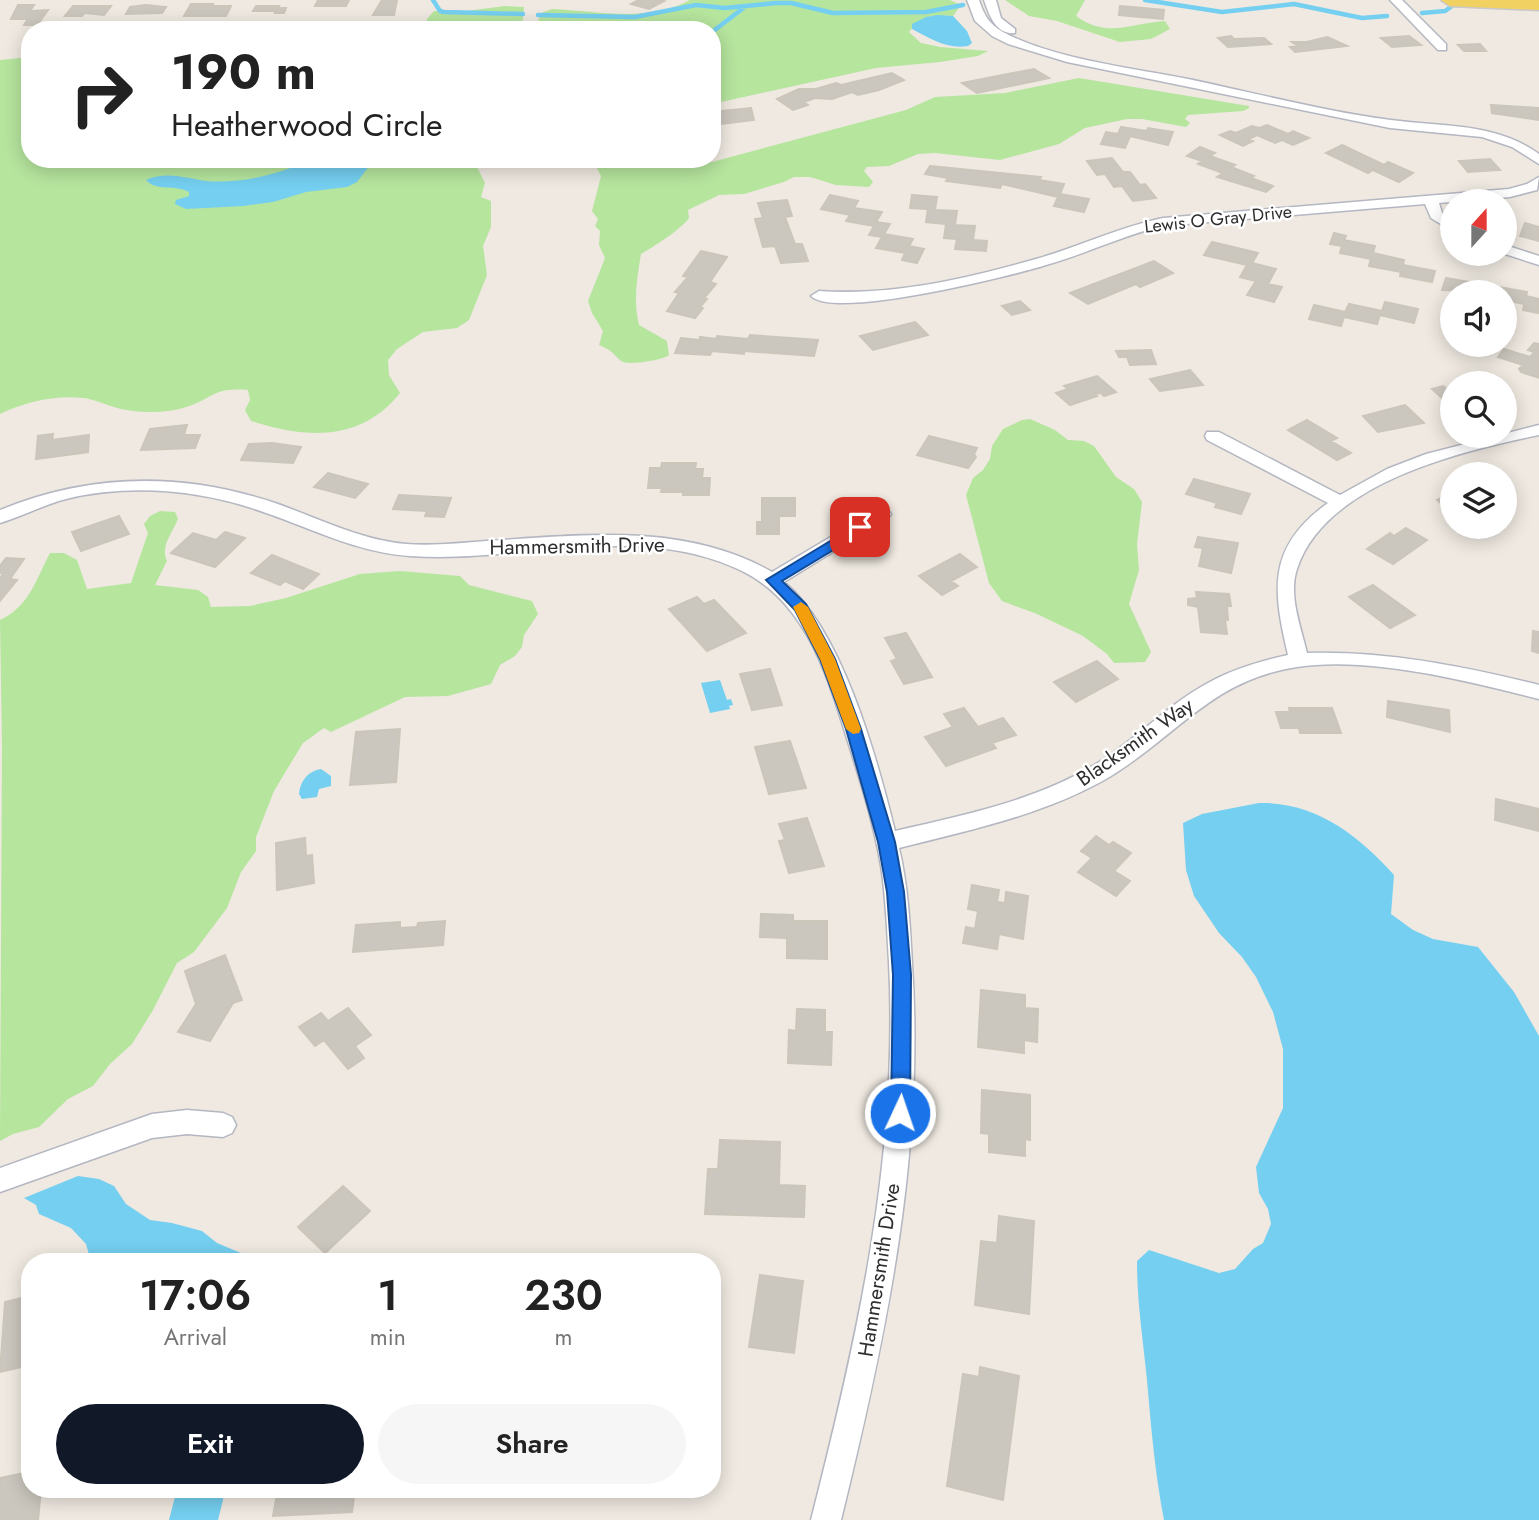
<!DOCTYPE html>
<html lang="en">
<head>
<meta charset="utf-8">
<style>
	body { margin:0; font-family:Jost,sans-serif; background:#f6f6f6; color:#222; height:100vh; display:flex; flex-direction:column; font-size:26px; white-space:nowrap }
	* { box-sizing:border-box; margin:0 }
	p { font-size:23px; color:#767676 }
	.icon { flex:none; width:38px; height:38px; fill:none; stroke:currentColor; stroke-width:2; stroke-linecap:round; stroke-linejoin:round }
	.map { position:relative; flex:1; overflow:hidden }
	.panel { position:absolute; left:21px; top:1253px; width:700px; height:245px; display:flex; flex-direction:column; background:#fff; border-radius:28px; box-shadow:0 4px 18px #0003 }
	.panel>* { flex:none }
	.banner { position:absolute; left:21px; top:21px; width:700px; height:147px; border-radius:28px; box-shadow:0 4px 18px #0003; background:#fff; color:#222; overflow:hidden }
	.needle { width:46px; rotate:21deg }
	.buttons { position:absolute; left:1440px; top:189px; display:grid; gap:14px }
	.buttons a { display:grid; place-items:center; width:77px; height:77px; border-radius:50%; background:#fff; box-shadow:0 4px 18px #0003; font-size:35px }
	.pin { position:absolute; display:grid; place-items:center; width:60px; height:60px; color:#fff; margin:-30px; border-radius:14px; box-shadow:0 4px 10px #0006 }
	.me { position:absolute; width:77px; margin:-38px; rotate:3deg; stroke-linejoin:round; filter:drop-shadow(0 0 5px #0008) }
	.turn { display:flex; align-items:center; gap:24px; height:147px; padding:0 35px; font-size:32px }
	.turn .icon { width:91px; height:91px; stroke-width:2.5 }
	.turn b { display:block; font-size:49px; line-height:60px }
	.eta { display:flex; justify-content:space-evenly; align-items:center; height:119px; text-align:center }
	.eta b { font-size:42px; font-weight:600; line-height:49px }
	.cta { display:flex; gap:14px; margin-top:auto; padding:14px 35px }
	.cta a { flex:1; height:80px; border-radius:42px; background:#111827; color:#fff; font-size:28px; font-weight:600; line-height:80px; text-align:center }
	.cta a+a { background:#f6f6f6; color:#222 }
	.map>svg:first-child { display:block }
	.green { fill:#b6e59e }
	.water { fill:#75cff0 }
	.lines { fill:none; stroke-linecap:round; stroke-linejoin:round }
	.stream { stroke:#75cff0; stroke-width:4.5 }
	.building { fill:#cbc7bf; stroke:#cbc5ba; stroke-width:2 }
	.minor-casing { stroke:#b4b7c1; stroke-width:3 }
	.primary-casing { stroke:#c9c9c9; stroke-width:3 }
	.minor { fill:#fff; fill-rule:evenodd }
	.primary { fill:#f2d163; fill-rule:evenodd }
	.route { fill:#1a73e8; stroke:#114b97; stroke-width:2 }
	.slow { fill:#f59e0b }
	.labels { text-anchor:middle; dominant-baseline:central; stroke-width:5; stroke-linejoin:round; paint-order:stroke }
	.far-street-label { font-size:18px; fill:#2e2e2e; stroke:#fff }
	.street-label { font-size:21px; fill:#2e2e2e; stroke:#fff }
</style>
</head>
<body>
<div class="map">
<svg width="1539" height="1520" viewBox="0 0 1539 1520">
	<rect width="100%" height="100%" fill="#efe9e1"/>
	<path class="green" d="M690,0H950L961,5L953,16C931,15 922,15 909,32L921,43L940,47L988,51L978,56L940,62L876,68L712,104V30H535L541,13L552,9C598,11 648,23 690,0Z
		M1005,0H1085L1076,16C1108,39 1131,23 1165,21L1170,29L1151,39L1120,42L1057,21L1029,16Z
		M505,6L524,7L522,27C513,31 503,24 492,30H285L426,27L427,19L434,11H466Z
		M30,57V159H473L485,183L481,197L491,201V227L483,246L487,275L469,320L457,328L423,332L397,349L388,360L389,375L400,393C360,443 306,438 251,421L245,410L250,400L248,390C210,387 213,400 183,408C163,414 133,413 114,407C103,404 94,399 83,398C55,395 25,402 0,414V60Z
		M1079,78L1249,106V108L1243,111L1188,115L1185,119L1190,123L1186,127L1142,119H1127L1085,128L1059,144L1000,160L935,153L918,154L889,166L867,167L864,171L873,182L869,187L836,185L810,177H794L784,182L744,194L719,195L688,210L689,218C679,231 656,245 641,254C637,278 633,301 639,325L667,341L669,355C664,360 627,366 621,361C612,353 613,351 599,345L603,331L592,313L588,301L605,258L599,245L600,231L595,226L598,219L592,211L601,176L592,159H650L685,165L712,162L906,110L935,97L1005,93Z
		M1030,419L1055,430L1068,440L1084,441L1094,446L1116,477L1134,489L1142,502L1137,544L1139,570L1129,604L1151,652L1145,662L1114,663L1107,654L1083,636L1037,614L1002,601L989,583L966,495L973,478L983,470L990,459L992,446L1003,429L1022,420Z
		M160,511L175,512L178,519C172,534 160,546 167,561L155,585L198,590L208,597L211,607L250,606L286,598L360,574L400,571L460,576L469,585L532,601L538,614L524,635L522,647L515,656L500,665L491,684L448,696L405,697L331,732L324,728L303,743L274,791L256,837V851L241,872L227,908L194,952L177,963L153,1010L132,1044L110,1064L93,1086L68,1099L39,1127L13,1134L0,1141L2,746L0,620C30,606 36,579 50,553H64L77,560L87,589L131,583L148,533L144,524L150,516Z"/>
	<path class="water" d="M938,15L953,16L967,31L972,43L968,46C948,50 929,38 912,29V24L926,17Z
		M309,159L373,161L357,182L347,187L306,192L273,202L243,206L186,209L175,204L176,200L189,196V192C175,184 157,192 146,180C166,171 185,178 206,181C238,184 281,175 309,159Z
		M720,680L727,700L731,699L733,705L729,706L730,709L710,713L701,683Z
		M321,769L331,776V786L319,789L317,797L302,799L299,794C300,781 308,771 321,769Z
		M1259,803C1316,802 1358,835 1394,875L1391,914L1413,930L1433,939L1478,947L1514,992L1539,1036V1520H1164C1155,1473 1151,1427 1147,1380C1143,1339 1137,1303 1137,1261L1149,1250L1219,1273L1235,1269L1253,1249L1263,1243L1271,1224L1268,1209L1259,1193L1256,1167L1283,1108V1049L1273,1012L1256,977L1242,957L1219,933L1194,896L1186,870L1183,823L1202,814Z
		M78,1176L99,1179L114,1186L126,1204L150,1220L172,1223L202,1231L217,1243L241,1253L246,1262H91L86,1244L71,1228L39,1214L36,1205L24,1198Z
		M177,1489H221L223,1500L218,1520H169Z"/>
	<g class="lines">
		<path class="stream" d="M433,0L440,11L444,12L523,14
			M1145,0L1222,12L1294,4L1362,18L1387,16
			M1422,13L1445,11L1452,6
			M538,15L635,17L696,5L725,8L776,3H791L833,13L926,12L963,5
			M712,32L746,6"/>
	</g>
	<path class="building" d="M318,0H349L346,6H315Z
		M382,0H397L394,15H373Z
		M639,0H660L664,1L649,9L631,4Z
		M191,4H213L212,6H231L226,16H184Z
		M18,5H34L30,11L48,10L37,25H24L28,19H11Z
		M146,5L166,7L162,13L126,14L130,7Z
		M73,6H111L104,15L84,13L82,16H65Z
		M256,6H279L278,8H286L284,13H275L276,11H253Z
		M1120,6L1164,10L1163,19L1119,15Z
		M1231,36L1234,39L1264,38L1271,44L1228,47L1218,38Z
		M1409,36L1421,45L1392,47L1381,38Z
		M1327,37L1347,46L1295,52L1290,47L1298,46L1292,42H1307Z
		M1480,44L1486,51H1464L1458,45Z
		M1034,69L1049,78L977,93L962,83Z
		M892,73L904,80L879,90L858,95L852,92L832,99L815,98L804,102L808,105L793,110L777,99L799,89H816L836,83L841,85Z
		M1491,105L1539,108V120L1492,113Z
		M751,108L754,120L712,125V112Z
		M1267,125L1288,134L1293,131L1309,138L1293,145L1282,140L1275,143L1257,135L1249,139L1253,141L1243,146L1220,135L1230,131L1236,133L1252,126L1259,128Z
		M1121,127L1147,131L1148,128L1173,132L1168,145L1130,136L1125,148L1101,144L1106,132L1118,134Z
		M1342,145L1384,165L1388,162L1413,173L1399,182L1373,170L1368,173L1326,153Z
		M1200,147L1215,153L1210,156L1235,165L1231,167L1254,176L1251,178L1273,186L1266,192L1217,177L1223,173L1198,164L1202,161L1187,156Z
		M1112,158L1123,172H1130L1140,185L1145,184L1156,198L1133,201L1122,186L1114,187L1105,174L1097,175L1087,161Z
		M1490,159L1500,170L1468,172L1459,161Z
		M930,166L1041,177L1039,180L1064,184L1060,194L1089,199L1084,212L1054,206L1058,197L1002,184L1000,188L946,181L948,178L925,174Z
		M830,195L858,201L854,208L882,212L876,222L890,224L884,234L913,239L909,246L924,249L917,263L902,260L905,253L876,248L882,237L869,235L874,226L846,221L850,215L821,209Z
		M912,195L937,197L935,210L957,211L955,225L975,226L973,240L987,241L986,251L955,249L957,239L944,238L946,224L926,222L928,209L910,208Z
		M787,200L792,216L785,217L795,244H802L808,261L781,263L775,246L763,247L755,219L763,218L758,203Z
		M1525,223L1539,227V241L1520,236Z
		M1334,233L1346,236L1344,240L1375,246L1373,253L1404,260L1403,265L1435,271L1432,282L1400,276L1401,272L1369,266L1371,259L1340,253L1342,246L1330,244Z
		M1212,242L1258,253L1252,263L1276,269L1268,284L1282,287L1274,302L1247,295L1256,281L1240,277L1247,265L1204,255Z
		M701,251L727,257L710,282L716,284L704,298L707,299L700,307L703,308L695,318L667,311L679,293L675,292L688,277L683,276Z
		M1154,261L1173,273L1140,287L1136,284L1088,304L1070,293Z
		M1446,278L1527,292L1526,296L1539,299L1538,313L1523,310L1524,304L1505,300V292L1442,290Z
		M1020,301L1030,310L1012,315L1002,306Z
		M1385,302L1418,309L1414,323L1380,315L1377,324L1344,317L1341,326L1309,319L1314,305L1345,312L1349,304L1382,311Z
		M915,322L928,335L873,350L860,336Z
		M750,335L818,340L814,356L744,351V354L712,351L710,355L675,353L681,338L700,340V337L716,339L717,336L748,339Z
		M1534,343L1539,344V378L1521,372L1519,369L1523,365L1498,357L1504,349L1530,357L1534,352L1528,350Z
		M1151,350L1156,364L1130,365L1127,357H1119L1116,351Z
		M1190,370L1203,385L1160,391L1150,379Z
		M1097,376L1116,392L1104,396L1101,393L1095,394L1097,396L1070,405L1056,393L1068,389L1064,386Z
		M1443,386L1452,392V407L1432,389Z
		M1405,405L1424,423L1378,432L1363,416Z
		M1307,420L1337,438L1331,441L1351,453L1337,460L1288,430Z
		M187,425L184,435H200L195,448L141,450L150,429Z
		M53,434L52,440L89,435L88,452L36,459L38,436Z
		M929,436L977,448L974,454L976,457L968,468L917,455Z
		M272,443L301,447L293,463L241,460L249,444Z
		M662,463H696L695,469H703L702,478H710L709,495H683V492H661L662,488H648L650,468H661Z
		M328,473L368,484L355,498L314,487Z
		M1194,479L1250,494L1241,514L1215,507L1217,503L1186,494Z
		M1452,493V512L1437,500Z
		M399,495L451,498L444,517L425,516L427,511L393,509Z
		M762,498H795V516H779V534H757V522H762Z
		M119,516L129,534L81,551L72,532Z
		M1406,528L1427,540L1393,564L1367,549L1390,533L1394,536Z
		M225,532L245,538L215,567L171,553L193,533L216,540Z
		M1198,537L1238,543L1231,573L1199,566L1203,548L1195,547Z
		M960,554L977,567L951,581L958,586L942,595L919,576Z
		M272,555L319,574L303,589L285,581L280,585L251,573Z
		M6,558L24,559L10,579L17,580L0,601V578L3,574L0,573V566Z
		M1373,585L1415,615L1390,628L1349,597Z
		M1196,592L1229,594L1231,606H1227L1228,620H1225L1227,634L1201,632L1198,607L1188,605V599L1197,598Z
		M697,597L704,604L714,600L746,633L707,651L669,609Z
		M1533,631L1539,632V653L1532,651Z
		M906,633L932,677L904,684L891,661L897,659L885,638Z
		M1097,661L1118,679L1076,702L1054,682Z
		M770,669L782,705L752,710L740,674Z
		M1388,701L1449,710L1450,732L1387,717Z
		M964,708L978,727L1003,718L1016,735L992,743L996,748L946,766L925,737L953,727L944,714Z
		M1289,708H1332L1341,733H1300L1299,728H1281L1276,712H1290Z
		M400,729L396,782L350,785L356,732Z
		M790,741L806,788L769,794L755,747Z
		M1496,799L1539,809V831L1495,820Z
		M807,818L824,866L789,873L779,841L785,840L779,824Z
		M1096,836L1109,845L1113,842L1131,853L1114,871L1130,881L1116,896L1078,872L1092,858L1081,851Z
		M305,838L306,856L312,855L314,883L277,890L276,843Z
		M972,885L999,890L997,902L1005,903L1006,892L1028,896L1023,939L999,934L997,949L963,943L966,927L975,929L978,911L968,909Z
		M761,914L793,915V921H827V959L787,958V938L760,937Z
		M445,921L443,945L353,952L356,925L400,922V928L417,927L418,923Z
		M225,955L242,1000L233,1003L210,1041L178,1032L196,1004L185,971Z
		M981,990L1025,995V1008L1038,1009L1037,1042L1024,1040V1053L978,1047Z
		M348,1008L371,1035L355,1046L364,1058L348,1069L324,1040L315,1046L299,1027L321,1013L328,1021Z
		M797,1009L825,1010V1032H832L831,1065L788,1063L789,1030L796,1031Z
		M982,1090L1030,1095V1140L1025,1139V1156L989,1152V1134L981,1133Z
		M720,1140L780,1142L779,1185L805,1186L804,1217L705,1214L708,1169H718Z
		M343,1186L370,1211L325,1253L298,1227Z
		M999,1216L1034,1221L1029,1314L975,1305L981,1241L997,1243Z
		M760,1275L803,1281L794,1353L749,1347Z
		M30,1296V1365L0,1372L5,1302Z
		M980,1367L1019,1376L1003,1500L947,1486L963,1374L979,1377Z
		M30,1472V1489H41L38,1520H0V1478Z
		M278,1489H355L352,1512L273,1516Z"/>
	<g class="lines">
		<defs>
			<path id="minor" d="M967,0H979C984,15 989,24 1003,32C1053,59 1132,68 1188,79C1255,93 1323,111 1391,120C1442,127 1495,122 1539,154V164L1512,147L1482,137L1390,128L1067,62L1008,44L992,36L975,21Z
				M984,0H996L1001,18L1015,29V33C996,35 989,15 984,0Z
				M1390,0H1402L1446,44V50H1438Z
				M1539,177L1537,190L1510,197L1439,203L1442,213L1452,221V231L1431,218L1425,204L1163,226C1123,235 1086,254 1046,265C1011,276 835,320 811,296L819,291C892,296 966,279 1036,259C1079,247 1119,227 1163,218L1509,189L1527,184Z
				M1505,245L1539,256V265L1505,254Z
				M1539,425V435C1461,451 1325,483 1297,569C1288,595 1301,627 1307,653C1386,651 1463,666 1539,685V699C1468,681 1370,656 1297,667C1212,680 1178,735 1111,776C1047,814 971,830 899,848C908,886 910,925 912,964C925,1154 886,1336 841,1520H811C858,1336 899,1154 889,962C887,930 886,897 881,866C873,819 858,774 844,729C825,668 803,601 742,571C637,520 519,564 410,556C359,553 313,529 266,513C203,490 132,483 66,499C43,505 23,516 0,523V510C90,473 183,472 275,503C318,518 360,540 406,544C433,546 460,543 486,541C582,535 685,522 772,572L876,510H888L891,514L888,518L784,582C842,630 877,758 895,831C964,815 1035,801 1096,764C1136,740 1167,705 1208,683C1233,669 1261,661 1288,655C1273,591 1266,547 1328,503L1207,440L1205,436L1207,432H1219L1340,495L1387,469L1426,454Z
				M187,1110L223,1113L232,1117L236,1125L232,1133L223,1137L187,1134L152,1138L0,1192V1168L152,1114Z"/>
			<path id="primary" d="M1441,0H1539V10L1450,6Z"/>
		</defs>
		<use href="#minor" class="minor-casing"/>
		<use href="#primary" class="primary-casing"/>
		<use href="#minor" class="minor"/>
		<use href="#primary" class="primary"/>
	</g>
	<path class="route" d="M860,523L865,524V531L782,581L806,604L835,659L861,729L895,842L904,892L911,975L910,1113L907,1119L900,1122L894,1119L891,1113L893,975L887,892L878,842L846,729L820,659L795,610L766,580Z"/>
	<path class="slow" d="M801,602L808,607L835,659L861,729L859,733L853,734L846,729L820,659L793,607Z"/>
	<g class="labels">
		<g class="far-street-label">
			<text transform="translate(1218 219) rotate(-6)">Lewis O Gray Drive</text>
		</g>
		<g class="street-label">
			<text transform="translate(577 546) rotate(-1)">Hammersmith Drive</text>
			<text transform="translate(1135 742) rotate(-35)">Blacksmith Way</text>
			<text transform="translate(879 1270) rotate(-81)">Hammersmith Drive</text>
		</g>
	</g>
</svg>
<div class="buttons">
<a><svg class="needle" viewBox="-14 -14 28 28"><path d="M0-13l5 13h-10z" fill="#e53935"/><path d="M0 13l5-13h-10z" fill="#767676"/></svg></a>
<a><svg class="icon" aria-label="sound" viewBox="0 0 24 24"><path d="M4 9h4l5-4v14l-5-4H4zM17 9q2 3 0 6"/></svg></a>
<a><svg class="icon" aria-label="search" viewBox="0 0 24 24"><circle cx="10" cy="10" r="6"/><path d="M15 15l6 6"/></svg></a>
<a><svg class="icon" aria-label="layers" viewBox="0 0 24 24"><path d="M12 4l9 5-9 5-9-5zM3 14l9 5 9-5"/></svg></a>
</div>
<div class="pin" style="left:860px;top:527px;background:#d93025"><svg class="icon" aria-label="arrive" viewBox="0 0 24 24"><path d="M6 21V4h12l-3 4 3 4H6"/></svg></div>
<svg class="me" style="left:900px;top:1113px" viewBox="-20 -20 40 40"><circle r="17" fill="#1a73e8" stroke="#fff" stroke-width="3"/><path d="M0-11L8 9 0 5-8 9z" fill="#fff"/></svg>
<div class="banner">
<div class="turn"><svg class="icon" aria-label="right" viewBox="0 0 24 24"><path d="M7 20v-9h11M14 6l5 5-5 5"/></svg><div><b>190 m</b>Heatherwood Circle</div></div>
</div>
<section class="panel">
<div class="eta">
<div><b>17:06</b><p>Arrival</p></div>
<div><b>1</b><p>min</p></div>
<div><b>230</b><p>m</p></div>
</div>
<div class="cta"><a>Exit</a><a>Share</a></div>
</section>
</div>
</body>
</html>
